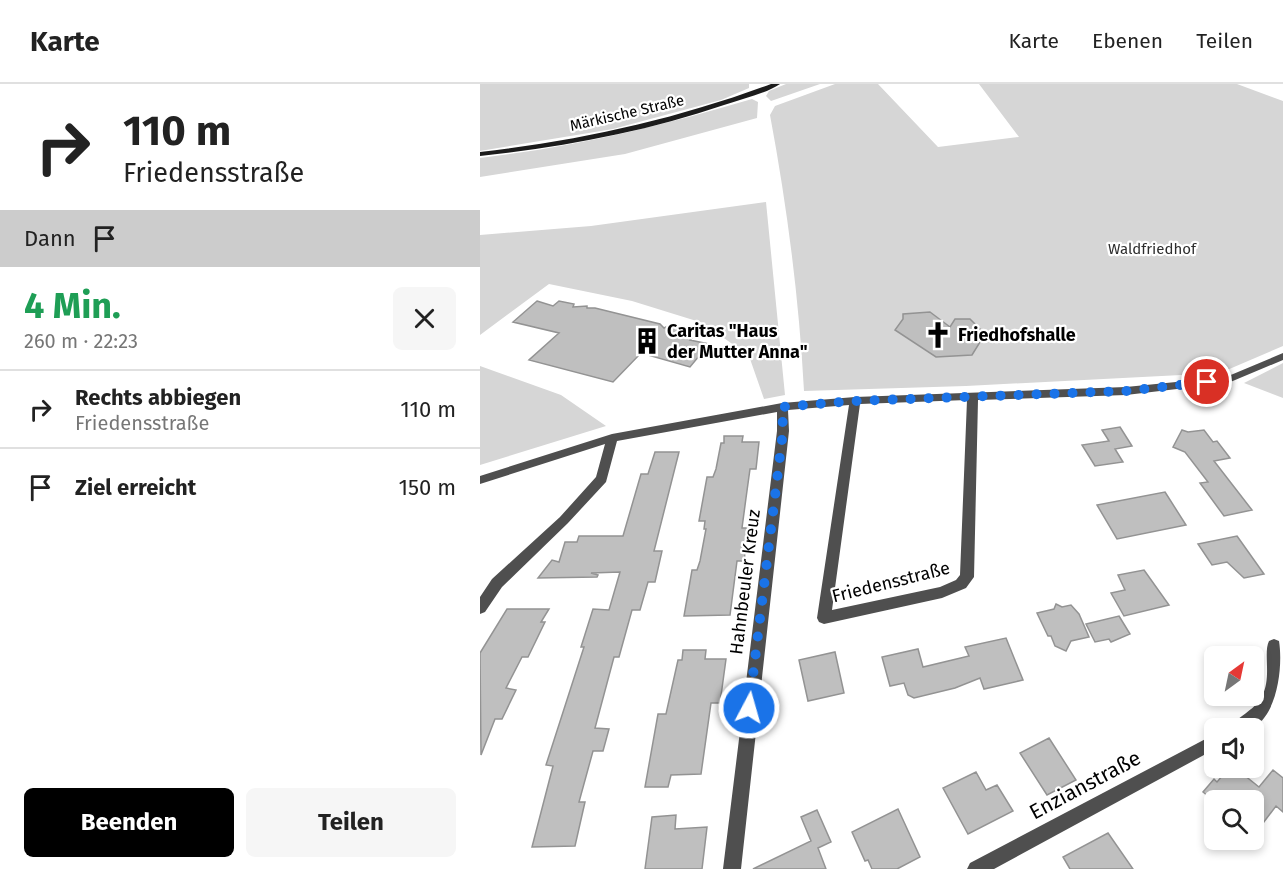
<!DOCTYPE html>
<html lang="de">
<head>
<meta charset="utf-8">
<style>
	body { margin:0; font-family:"Fira Sans",sans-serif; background:#f6f6f6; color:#222; height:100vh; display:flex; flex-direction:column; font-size:22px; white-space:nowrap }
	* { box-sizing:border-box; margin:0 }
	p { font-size:20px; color:#767676 }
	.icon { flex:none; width:33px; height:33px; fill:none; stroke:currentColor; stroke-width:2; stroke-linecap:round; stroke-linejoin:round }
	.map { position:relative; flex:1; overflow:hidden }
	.sheet { display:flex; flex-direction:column; background:#fff; width:480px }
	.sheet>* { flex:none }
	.guide { background:#fff; color:#222; overflow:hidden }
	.needle { width:39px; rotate:33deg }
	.buttons { position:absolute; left:724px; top:562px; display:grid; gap:12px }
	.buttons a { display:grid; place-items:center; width:60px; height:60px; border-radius:9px; background:#fff; box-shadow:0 3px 9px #0003; font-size:30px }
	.pin { position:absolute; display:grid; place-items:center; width:51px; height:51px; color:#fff; margin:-26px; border:3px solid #fff; border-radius:50%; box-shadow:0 2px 6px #0007 }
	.me { position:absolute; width:66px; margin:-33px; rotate:6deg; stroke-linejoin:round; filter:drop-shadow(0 0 4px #0008) }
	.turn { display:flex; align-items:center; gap:21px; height:126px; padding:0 24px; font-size:27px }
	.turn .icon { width:78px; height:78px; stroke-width:2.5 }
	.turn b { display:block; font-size:42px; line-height:51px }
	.then { display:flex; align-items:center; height:57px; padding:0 24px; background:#0003; gap:12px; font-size:22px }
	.round { display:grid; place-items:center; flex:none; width:63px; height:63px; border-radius:9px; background:#f6f6f6 }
	.summary { display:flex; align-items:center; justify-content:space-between; height:102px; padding:0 24px }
	h1 { font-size:36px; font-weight:700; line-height:45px; color:#1e9e55 }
	.action { display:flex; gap:12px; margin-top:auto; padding:12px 24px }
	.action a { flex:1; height:69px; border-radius:9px; background:#000; color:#fff; font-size:24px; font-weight:700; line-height:69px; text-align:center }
	.action a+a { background:#f6f6f6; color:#222 }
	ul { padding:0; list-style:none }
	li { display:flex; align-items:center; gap:18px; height:78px; padding:0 24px; border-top:2px solid #e0e0e0 }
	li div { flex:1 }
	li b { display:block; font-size:22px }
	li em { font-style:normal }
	header { display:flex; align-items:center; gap:36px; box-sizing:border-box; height:84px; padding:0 30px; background:#fff; border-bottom:2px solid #e0e0e0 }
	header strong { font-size:28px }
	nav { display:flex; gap:33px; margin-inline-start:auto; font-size:21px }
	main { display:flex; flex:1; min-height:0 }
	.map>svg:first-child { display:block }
	.green { fill:#d6d6d6 }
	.building { fill:#bfbfbf; stroke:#939393; stroke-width:1.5 }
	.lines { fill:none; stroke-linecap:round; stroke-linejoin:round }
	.street { fill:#4f4f4f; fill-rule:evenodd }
	.secondary { fill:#1c1c1c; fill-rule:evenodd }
	.route { stroke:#1a73e8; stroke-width:10; stroke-dasharray:0 18 }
	.labels { text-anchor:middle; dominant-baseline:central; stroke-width:4.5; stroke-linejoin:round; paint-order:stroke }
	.far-street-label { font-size:15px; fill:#000; stroke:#fff }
	.far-park-label { font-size:15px; fill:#2d2d2d; stroke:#fff }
	.poi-label { font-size:18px; font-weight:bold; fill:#000; stroke:#fff; text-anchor:start }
	.street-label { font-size:18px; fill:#000; stroke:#fff }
	.near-street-label { font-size:21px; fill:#000; stroke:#fff }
</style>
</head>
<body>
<header>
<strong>Karte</strong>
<nav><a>Karte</a><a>Ebenen</a><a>Teilen</a></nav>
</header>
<main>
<section class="sheet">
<div class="guide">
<div class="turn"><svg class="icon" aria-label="right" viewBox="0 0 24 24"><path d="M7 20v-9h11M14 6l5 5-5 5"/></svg><div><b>110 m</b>Friedensstraße</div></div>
<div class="then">Dann<svg class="icon" aria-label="arrive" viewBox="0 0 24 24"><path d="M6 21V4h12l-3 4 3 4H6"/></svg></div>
</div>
<div class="summary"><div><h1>4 Min.</h1><p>260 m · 22:23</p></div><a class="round"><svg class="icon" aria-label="close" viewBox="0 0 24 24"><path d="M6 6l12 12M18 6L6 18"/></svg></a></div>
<ul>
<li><svg class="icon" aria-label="right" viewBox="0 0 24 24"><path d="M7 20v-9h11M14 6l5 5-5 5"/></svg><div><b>Rechts abbiegen</b><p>Friedensstraße</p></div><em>110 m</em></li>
<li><svg class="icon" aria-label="arrive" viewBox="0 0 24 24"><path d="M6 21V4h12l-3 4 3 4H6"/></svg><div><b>Ziel erreicht</b></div><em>150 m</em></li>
</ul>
<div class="action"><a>Beenden</a><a>Teilen</a></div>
</section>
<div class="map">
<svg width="803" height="785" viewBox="0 0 803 785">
	<rect width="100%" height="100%" fill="#fff"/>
	<path class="green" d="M0,0H269V4L241,16L133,45L0,67Z
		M306,0H340L291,17L286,12L289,7Z
		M355,0H398L458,63L539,53L499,0H757L803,17V262L740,289L486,302L324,307C319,214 307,122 290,31L295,22Z
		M272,15L278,18L277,34L145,70L0,93V74C93,63 182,42 272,15Z
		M286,118L305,311L284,315L269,272L223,239L152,217L69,200L0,251V151L111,142Z
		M803,279V314L764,299Z
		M0,282L81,311L126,342L0,381Z"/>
	<path class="building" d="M57,217L73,222L79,217L94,220L93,223L107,222V224H115L180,240L184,244L188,242L202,245L212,254L210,256L229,260L210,283L161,269L133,298L49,276L79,249L33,238Z
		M450,228L470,243L475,235H490L505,250L492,271L456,273L415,246L423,235V230Z
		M640,343L652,362L635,365L643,378L615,382L602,361L629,357L622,346Z
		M702,346L708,348L724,346L733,358L737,357L750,374L734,377L772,426L744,432L720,399L728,398L705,368L693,363Z
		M244,352H263L262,358H279L276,385H270L266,414L262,444H268L264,477H257L250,531L204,532L212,486H217L220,477L226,445H224L225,437H219L227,393H233L236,385L241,359H244Z
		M175,368H199L174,467H182L175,498H168L160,526H152L139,573H134L115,644L129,645L123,667H113L99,718H105L95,762L52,763L73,682L66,681L104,563H101L113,525L129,526L140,488L111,489L118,491L117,493L58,494L72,476L79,478L85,458H97L99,452H143L161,390H168Z
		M685,408L706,441L637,455L617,421Z
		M757,452L784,490L764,494L747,478L732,481L718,460Z
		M664,486L689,521L644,532L631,509L645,506L638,491Z
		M576,520L582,523L591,521L599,530L609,553L591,557L586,567L575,562L571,552H568L557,529L574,525Z
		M27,525H69L61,538H65L48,573H42L26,604L36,606L22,635H15L1,671L0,569Z
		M639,532L650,550L631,558L629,555L615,558L606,540Z
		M526,554L543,596L504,605L500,594L475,604L434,614L428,611L424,599L410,602L402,573L438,565L443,583L489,572L485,563Z
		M203,566H226L225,575H246L240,619H231L221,690L191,691L188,703H165L178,630H186L198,576H202Z
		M355,568L364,609L328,617L319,576Z
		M569,654L596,696L567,711L540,669Z
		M749,684L762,693L764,691L779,703L793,686L803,694V728L796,722L774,751V717H734L723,708L734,695L737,698Z
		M496,688L506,706L517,701L533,727L488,750L463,704Z
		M418,725L440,773L417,785H392L388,776L385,777L372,748Z
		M337,726L351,758L338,764L346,785H273L331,757L321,733Z
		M196,731L195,745L227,743L222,785H165L172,733Z
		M628,749L653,785H590L583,773Z"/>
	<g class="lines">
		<path class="street" d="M803,269V276L748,299L646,311L498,316L494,493L486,504L462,514L344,540L339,538L337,534L369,321L308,326L309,347L261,785H243L297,347V328L137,357L126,398L88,439L22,503L5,528L0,530V513L12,495L80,433L116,393L125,360L0,400V392L132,350L302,319L375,313L646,303L746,293ZM487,316L480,491L476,496L460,503L352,526L380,320Z
			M794,555L799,557C803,581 798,629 774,643C768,647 757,645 750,645C755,633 775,627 782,612C792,593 783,569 789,557Z
			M735,650V665L514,785H487L490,779Z"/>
		<path class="secondary" d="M291,0H300C285,10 262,15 244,21C165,48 83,63 0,72V68C100,57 197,35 291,0Z"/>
	</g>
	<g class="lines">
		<path class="route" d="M269,624L303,347L302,323L375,317L646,307L727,298"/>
	</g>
	<defs>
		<symbol id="church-bare" viewBox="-9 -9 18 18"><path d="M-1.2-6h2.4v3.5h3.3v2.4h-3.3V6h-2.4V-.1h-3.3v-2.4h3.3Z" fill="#000" stroke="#fff" stroke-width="2.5" paint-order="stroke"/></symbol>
		<symbol id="building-bare" viewBox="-9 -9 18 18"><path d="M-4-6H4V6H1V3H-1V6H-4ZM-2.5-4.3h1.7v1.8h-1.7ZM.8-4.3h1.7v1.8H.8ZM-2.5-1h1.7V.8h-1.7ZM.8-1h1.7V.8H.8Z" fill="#000" stroke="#fff" stroke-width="2.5" paint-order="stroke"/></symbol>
	</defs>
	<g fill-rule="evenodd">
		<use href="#church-bare" x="439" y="232" width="38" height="38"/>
		<use href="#building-bare" x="148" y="238" width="38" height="38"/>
	</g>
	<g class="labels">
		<g class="far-street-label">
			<text transform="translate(147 29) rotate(-13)">Märkische Straße</text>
		</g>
		<g class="far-park-label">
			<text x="672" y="165">Waldfriedhof</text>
		</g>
		<g class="poi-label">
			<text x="187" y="247">Caritas "Haus<tspan x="187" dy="21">der Mutter Anna"</tspan></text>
			<text x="478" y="251">Friedhofshalle</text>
		</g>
		<g class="street-label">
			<text transform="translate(265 498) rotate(-83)">Hahnbeuler Kreuz</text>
			<text transform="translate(411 498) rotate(-14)">Friedensstraße</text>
		</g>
		<g class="near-street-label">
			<text transform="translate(605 701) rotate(-28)">Enzianstraße</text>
		</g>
	</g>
</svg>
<div class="buttons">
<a><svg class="needle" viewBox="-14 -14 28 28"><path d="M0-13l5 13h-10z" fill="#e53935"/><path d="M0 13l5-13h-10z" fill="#767676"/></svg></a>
<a><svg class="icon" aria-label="sound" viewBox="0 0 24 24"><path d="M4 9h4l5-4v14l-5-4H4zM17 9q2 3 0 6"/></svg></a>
<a><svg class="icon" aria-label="search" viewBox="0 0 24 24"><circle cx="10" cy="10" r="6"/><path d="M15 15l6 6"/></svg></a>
</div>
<div class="pin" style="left:727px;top:298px;background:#d93025"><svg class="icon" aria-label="arrive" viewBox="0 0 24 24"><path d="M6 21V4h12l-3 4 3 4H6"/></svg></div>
<svg class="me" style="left:269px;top:624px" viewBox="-20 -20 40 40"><circle r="17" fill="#1a73e8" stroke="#fff" stroke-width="3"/><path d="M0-11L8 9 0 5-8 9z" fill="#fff"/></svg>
</div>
</main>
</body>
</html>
